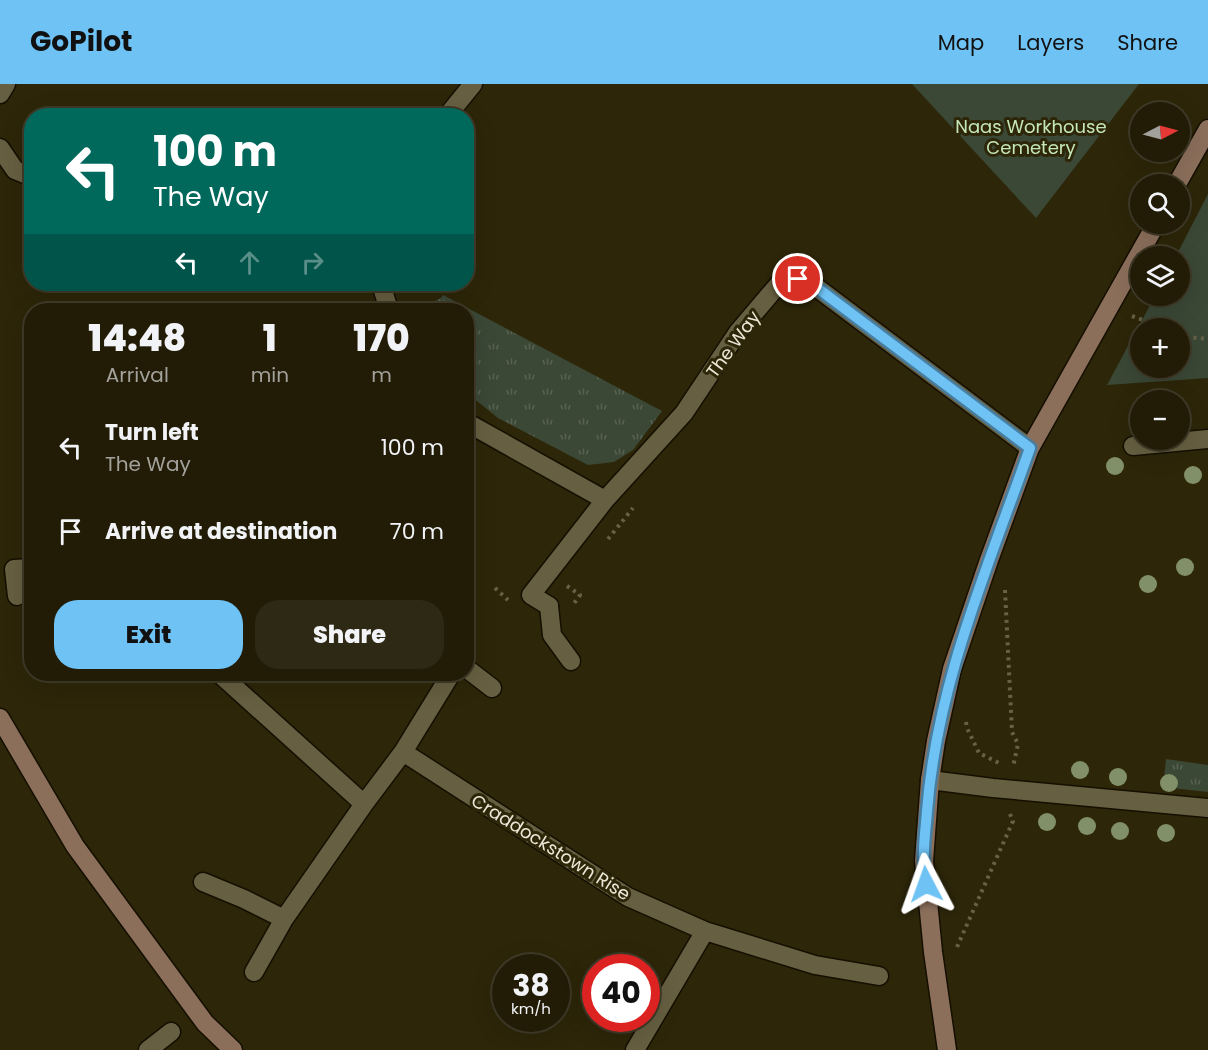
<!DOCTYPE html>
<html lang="en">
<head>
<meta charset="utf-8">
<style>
	body { margin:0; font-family:Poppins,sans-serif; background:#2e2915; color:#f1f3f6; height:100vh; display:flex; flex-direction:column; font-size:22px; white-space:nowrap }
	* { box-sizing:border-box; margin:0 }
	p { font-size:20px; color:#a2a19b }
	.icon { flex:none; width:33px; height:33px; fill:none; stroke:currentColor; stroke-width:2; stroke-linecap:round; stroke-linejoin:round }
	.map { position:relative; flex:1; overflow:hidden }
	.details { position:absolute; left:24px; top:219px; width:450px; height:378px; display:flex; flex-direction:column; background:#221c07; border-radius:24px; box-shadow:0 6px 24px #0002,0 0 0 2px #3f3a28 }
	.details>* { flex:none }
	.top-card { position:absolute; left:24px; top:24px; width:450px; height:183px; border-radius:24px; box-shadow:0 6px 24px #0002,0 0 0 2px #3f3a28; background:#00695c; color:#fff; overflow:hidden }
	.needle { width:39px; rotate:84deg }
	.buttons { position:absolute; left:1130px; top:18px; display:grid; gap:12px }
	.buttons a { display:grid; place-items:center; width:60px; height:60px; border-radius:50%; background:#221c07; box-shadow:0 6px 24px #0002,0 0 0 2px #3f3a28; font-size:30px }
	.speed { position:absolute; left:492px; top:870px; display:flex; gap:12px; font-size:30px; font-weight:700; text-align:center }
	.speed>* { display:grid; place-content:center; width:78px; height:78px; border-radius:50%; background:#221c07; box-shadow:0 6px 24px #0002,0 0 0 2px #3f3a28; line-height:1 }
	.speed small { font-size:15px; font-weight:400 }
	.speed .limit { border:9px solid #d22; background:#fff; color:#111 }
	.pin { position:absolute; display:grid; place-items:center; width:51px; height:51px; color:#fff; margin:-26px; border:3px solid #fff; border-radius:50%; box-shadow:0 2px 6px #0007 }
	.me { position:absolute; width:66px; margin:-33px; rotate:356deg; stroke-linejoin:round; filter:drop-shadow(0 0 4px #0008) }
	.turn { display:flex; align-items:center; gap:21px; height:126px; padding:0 30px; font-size:27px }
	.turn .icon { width:78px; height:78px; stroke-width:2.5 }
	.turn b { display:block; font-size:42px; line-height:51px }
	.lanes { display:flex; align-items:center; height:57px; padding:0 30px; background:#0003; justify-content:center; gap:30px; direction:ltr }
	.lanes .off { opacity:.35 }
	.eta { display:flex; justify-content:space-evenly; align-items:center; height:102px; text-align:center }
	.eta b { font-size:36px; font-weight:800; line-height:42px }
	.action { display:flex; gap:12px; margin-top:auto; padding:12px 30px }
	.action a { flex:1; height:69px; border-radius:24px; background:#6fc2f4; color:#111; font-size:24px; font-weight:800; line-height:69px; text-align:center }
	.action a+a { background:#2e2915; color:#f1f3f6 }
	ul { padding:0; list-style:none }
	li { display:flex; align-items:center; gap:18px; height:84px; padding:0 30px }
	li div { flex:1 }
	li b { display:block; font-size:22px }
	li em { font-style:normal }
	header { display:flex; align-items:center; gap:36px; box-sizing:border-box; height:84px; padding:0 30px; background:#6fc2f4; color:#111 }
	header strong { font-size:28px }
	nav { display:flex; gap:33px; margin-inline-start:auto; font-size:21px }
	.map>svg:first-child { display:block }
	.grass { fill:url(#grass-tufts) }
	.park { fill:#3b4836; fill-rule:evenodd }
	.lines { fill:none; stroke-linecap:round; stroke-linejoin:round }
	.lane-casing { stroke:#150f00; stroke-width:21 }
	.street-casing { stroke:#150f00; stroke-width:21 }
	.secondary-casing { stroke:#150f00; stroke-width:21 }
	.path { stroke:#676148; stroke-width:4; stroke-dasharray:3 4.5; stroke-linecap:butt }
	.lane { stroke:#665f41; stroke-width:18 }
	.street { stroke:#665f41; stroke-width:18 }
	.secondary { stroke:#8b6f5b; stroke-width:18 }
	.tree { fill:#819069 }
	.route-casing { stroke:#487e9f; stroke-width:15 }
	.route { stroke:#6fc2f4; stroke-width:10 }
	.labels { text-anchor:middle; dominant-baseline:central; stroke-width:6; stroke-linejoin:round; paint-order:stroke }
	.park-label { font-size:18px; fill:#c5e6b7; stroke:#2d2609 }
	.street-label { font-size:18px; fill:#ece8d7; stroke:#2d2609 }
</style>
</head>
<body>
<header>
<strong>GoPilot</strong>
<nav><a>Map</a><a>Layers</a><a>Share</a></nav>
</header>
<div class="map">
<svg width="1208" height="966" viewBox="0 0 1208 966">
	<defs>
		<pattern id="grass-tufts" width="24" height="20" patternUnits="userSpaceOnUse" patternTransform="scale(1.5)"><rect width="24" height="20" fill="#3b4836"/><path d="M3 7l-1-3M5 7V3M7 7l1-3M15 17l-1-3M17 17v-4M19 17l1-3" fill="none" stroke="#586252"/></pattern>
	</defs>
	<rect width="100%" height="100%" fill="#2d2609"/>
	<path class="grass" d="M443,211L662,327L633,366L614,378L588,381L498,334L467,309L466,226H432L431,219L441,214Z
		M1166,675L1208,681V708L1163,703Z"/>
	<path class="park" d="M912,0H1139L1036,134Z
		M1208,110V294L1107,301L1155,212H1179V172H1176ZM1140,244H1179V284H1140Z"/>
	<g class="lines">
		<defs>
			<path id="lane" d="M549,522L552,551L571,577"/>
			<path id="street" d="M0,10L6,0
				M447,32L473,0
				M0,64L15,86L32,93
				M381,200L389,226
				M466,338L605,416
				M1133,362L1208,355
				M17,512L14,485L32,484
				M549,522L531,511L605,416L684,329L738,248L778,201L798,195L812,200L1030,364
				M466,584L492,604
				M220,590L364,720
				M451,590L403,668L628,813L705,847L815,881L879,892
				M930,696L993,704L1208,724
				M203,798L244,815L284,835
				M254,888L284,835L364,720L403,668
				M148,966L171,948
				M635,966L705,847"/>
			<path id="secondary" d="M1177,100L1208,45
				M0,634L75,762L205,939L233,966
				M947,966L933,868L924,777L930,696L936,657L952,585L989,476L1030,364L1156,140"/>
		</defs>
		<use href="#lane" class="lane-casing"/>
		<use href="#street" class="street-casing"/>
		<use href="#secondary" class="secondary-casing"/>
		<path class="path" d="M1180,139L1190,121
			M1132,232L1165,244
			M1179,250L1187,253L1208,255
			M608,455L633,424
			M567,502L580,511L573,521
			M495,504L508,516
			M1005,506L1012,648L1018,660L1013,683
			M966,638L967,644L979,669L999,679
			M957,863L1013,737L1009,728"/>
		<use href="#lane" class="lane"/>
		<use href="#street" class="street"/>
		<use href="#secondary" class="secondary"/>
	</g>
	<g class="tree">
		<circle cx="1115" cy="382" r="9"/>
		<circle cx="1193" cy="391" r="9"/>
		<circle cx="1185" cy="483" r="9"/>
		<circle cx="1148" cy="500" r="9"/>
		<circle cx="1080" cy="686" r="9"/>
		<circle cx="1118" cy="693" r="9"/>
		<circle cx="1169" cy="699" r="9"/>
		<circle cx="1047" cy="738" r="9"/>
		<circle cx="1087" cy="742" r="9"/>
		<circle cx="1120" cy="747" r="9"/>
		<circle cx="1166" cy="749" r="9"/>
	</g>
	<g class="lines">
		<defs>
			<path id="route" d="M798,195L812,200L1030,364C988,483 937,599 927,727C926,743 923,761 924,777C924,785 925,792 926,800"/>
		</defs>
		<use href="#route" class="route-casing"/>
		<use href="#route" class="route"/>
	</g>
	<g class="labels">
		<g class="park-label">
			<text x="1031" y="42">Naas Workhouse<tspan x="1031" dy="21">Cemetery</tspan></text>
		</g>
		<g class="street-label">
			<text transform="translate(733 260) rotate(-54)">The Way</text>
			<text transform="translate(551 763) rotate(32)">Craddockstown Rise</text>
		</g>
	</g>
</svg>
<div class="buttons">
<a><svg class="needle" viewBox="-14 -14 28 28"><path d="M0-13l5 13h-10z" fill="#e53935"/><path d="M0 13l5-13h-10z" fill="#a2a19b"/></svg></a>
<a><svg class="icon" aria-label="search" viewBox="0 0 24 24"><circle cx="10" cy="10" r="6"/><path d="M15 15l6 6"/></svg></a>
<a><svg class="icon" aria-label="layers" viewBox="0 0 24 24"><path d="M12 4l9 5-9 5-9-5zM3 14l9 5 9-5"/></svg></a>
<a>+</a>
<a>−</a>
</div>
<div class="speed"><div>38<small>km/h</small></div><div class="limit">40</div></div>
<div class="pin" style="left:798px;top:195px;background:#d93025"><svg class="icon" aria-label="arrive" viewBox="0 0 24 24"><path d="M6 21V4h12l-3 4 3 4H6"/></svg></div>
<svg class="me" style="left:926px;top:800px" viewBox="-20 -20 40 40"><path d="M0-17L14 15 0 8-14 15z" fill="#6fc2f4" stroke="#fff" stroke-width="4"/></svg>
<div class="top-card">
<div class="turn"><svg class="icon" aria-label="left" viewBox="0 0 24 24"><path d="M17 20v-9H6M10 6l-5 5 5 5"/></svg><div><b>100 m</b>The Way</div></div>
<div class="lanes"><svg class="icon" aria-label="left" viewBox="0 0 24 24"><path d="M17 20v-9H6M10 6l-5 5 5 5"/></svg><svg class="icon off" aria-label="ahead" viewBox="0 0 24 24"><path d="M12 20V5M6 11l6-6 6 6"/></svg><svg class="icon off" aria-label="right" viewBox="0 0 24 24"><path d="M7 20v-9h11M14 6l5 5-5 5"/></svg></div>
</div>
<section class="details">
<div class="eta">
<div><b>14:48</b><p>Arrival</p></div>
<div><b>1</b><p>min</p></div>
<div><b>170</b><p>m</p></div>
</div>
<ul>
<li><svg class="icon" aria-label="left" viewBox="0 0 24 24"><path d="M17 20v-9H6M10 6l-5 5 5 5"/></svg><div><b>Turn left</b><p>The Way</p></div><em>100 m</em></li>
<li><svg class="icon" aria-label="arrive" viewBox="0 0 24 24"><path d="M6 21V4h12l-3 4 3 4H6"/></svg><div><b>Arrive at destination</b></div><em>70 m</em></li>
</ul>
<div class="action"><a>Exit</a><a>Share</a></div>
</section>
</div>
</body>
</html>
